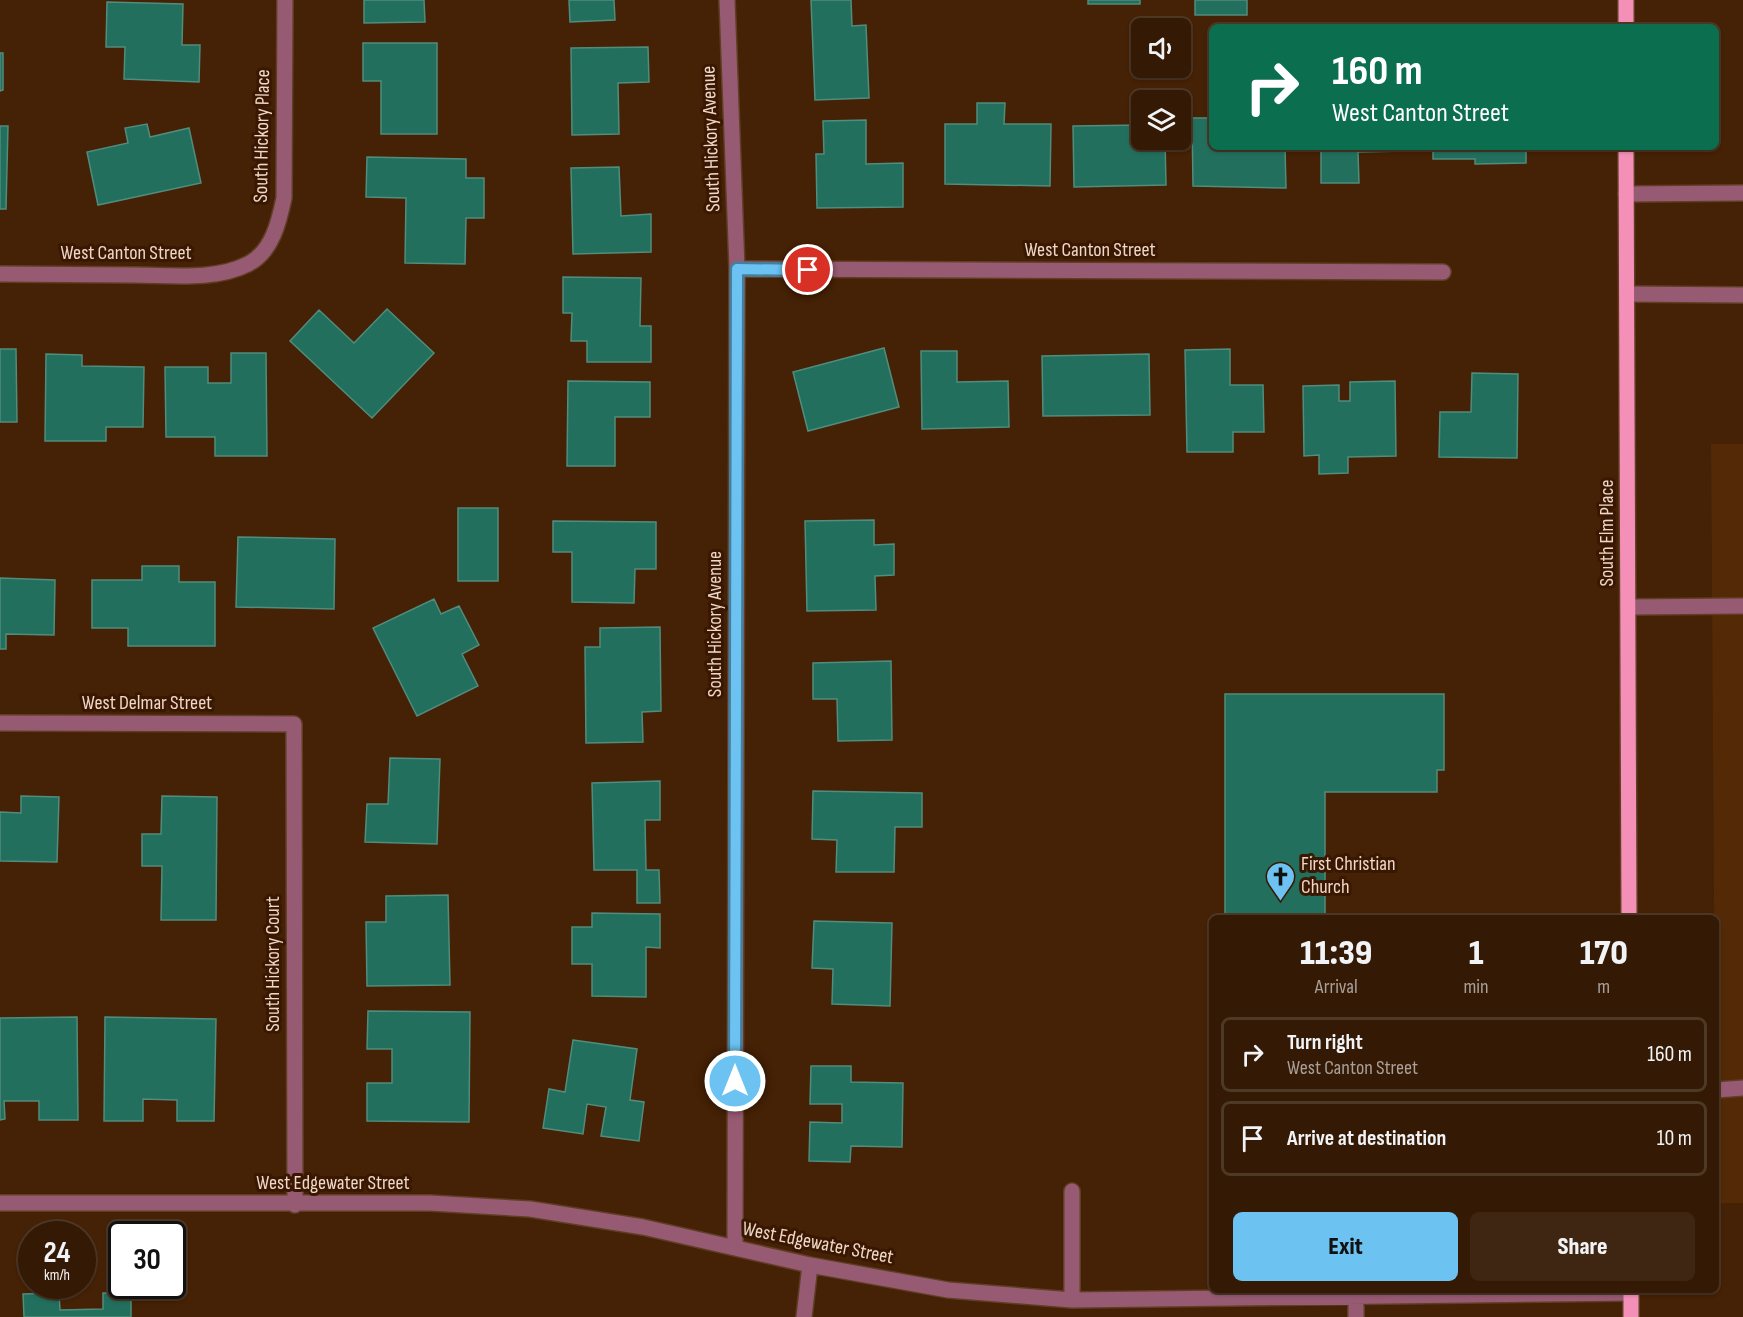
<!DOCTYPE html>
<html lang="en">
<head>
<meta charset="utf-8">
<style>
	body { margin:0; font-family:"Sofia Sans Condensed",sans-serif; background:#3f2613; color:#f1f3f6; height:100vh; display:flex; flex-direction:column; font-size:22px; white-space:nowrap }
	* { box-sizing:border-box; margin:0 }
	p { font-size:20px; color:#a9a09a }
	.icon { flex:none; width:33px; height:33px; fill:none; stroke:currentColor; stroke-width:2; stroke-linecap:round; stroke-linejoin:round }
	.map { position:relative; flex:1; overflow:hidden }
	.drawer { position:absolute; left:1209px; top:915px; width:510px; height:378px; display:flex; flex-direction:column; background:#341904; border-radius:9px; box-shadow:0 2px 4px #0004,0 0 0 2px #4e3826 }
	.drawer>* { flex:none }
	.banner { position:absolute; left:1209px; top:24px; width:510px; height:126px; border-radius:9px; box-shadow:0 2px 4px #0004,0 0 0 2px #4e3826; background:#0b6e4f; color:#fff; overflow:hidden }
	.controls { position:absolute; left:1131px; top:18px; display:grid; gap:12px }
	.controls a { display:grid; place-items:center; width:60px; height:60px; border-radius:9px; background:#341904; box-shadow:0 2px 4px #0004,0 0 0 2px #4e3826; font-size:30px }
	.speed { position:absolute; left:18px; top:1221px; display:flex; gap:12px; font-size:30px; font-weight:700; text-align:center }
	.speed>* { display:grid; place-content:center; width:78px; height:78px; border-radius:50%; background:#341904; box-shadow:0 2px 4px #0004,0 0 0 2px #4e3826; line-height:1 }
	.speed small { font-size:15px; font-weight:400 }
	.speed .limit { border:3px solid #111; border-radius:9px; background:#fff; color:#111 }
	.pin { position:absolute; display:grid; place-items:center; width:51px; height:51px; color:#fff; margin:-26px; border:3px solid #fff; border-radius:50%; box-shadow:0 2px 6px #0007 }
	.me { position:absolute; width:66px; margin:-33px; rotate:0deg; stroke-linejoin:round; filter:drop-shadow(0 0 4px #0008) }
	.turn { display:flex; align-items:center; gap:21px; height:126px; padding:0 24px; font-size:27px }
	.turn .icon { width:78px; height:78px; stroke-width:2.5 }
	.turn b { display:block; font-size:42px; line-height:51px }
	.eta { display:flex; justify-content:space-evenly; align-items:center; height:102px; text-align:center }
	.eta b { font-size:36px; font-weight:800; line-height:42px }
	.button { display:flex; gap:12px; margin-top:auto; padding:12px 24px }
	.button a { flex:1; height:69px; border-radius:9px; background:#6cc3f2; color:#111; font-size:24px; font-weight:800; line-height:69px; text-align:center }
	.button a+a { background:#3f2613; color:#f1f3f6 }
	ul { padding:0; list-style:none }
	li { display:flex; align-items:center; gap:18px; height:75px; margin:0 12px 9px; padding:0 12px; border:3px solid #4e3826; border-radius:9px }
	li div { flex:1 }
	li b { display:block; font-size:22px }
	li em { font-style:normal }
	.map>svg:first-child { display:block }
	.built { fill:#532906 }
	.building { fill:#226f5d; stroke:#518c7c; stroke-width:1.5 }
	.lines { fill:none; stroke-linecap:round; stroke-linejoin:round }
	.minor-casing { stroke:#603e24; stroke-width:18 }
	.major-casing { stroke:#603e24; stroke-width:18 }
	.minor { stroke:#975a73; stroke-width:15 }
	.major { stroke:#f48fb8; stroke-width:15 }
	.route-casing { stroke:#467f9d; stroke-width:15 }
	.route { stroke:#6cc3f2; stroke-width:10 }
	.labels { text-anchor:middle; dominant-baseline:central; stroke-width:6; stroke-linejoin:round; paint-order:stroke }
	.street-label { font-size:20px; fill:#efd8c9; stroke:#3a1700 }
	.poi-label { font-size:20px; fill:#efd8c9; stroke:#3a1700; text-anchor:start }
</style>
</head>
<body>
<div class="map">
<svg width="1743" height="1317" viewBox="0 0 1743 1317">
	<rect width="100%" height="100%" fill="#452105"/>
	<path class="built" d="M1711,444H1743V1203H1716Z"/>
	<path class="building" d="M364,0H424L425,22L364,23Z
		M569,0H614L615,20L570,22Z
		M811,0H851L852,26L866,25L869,98L815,100Z
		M1088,0H1140V4H1088Z
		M1195,0H1247V15H1195Z
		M107,2L183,4L182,45H200L199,82L124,79L125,47H106Z
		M363,43H437V134H381V81H363Z
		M648,47L649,82L618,83L619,134L572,135L571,48Z
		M0,53H3V90L0,91Z
		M977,103H1005L1004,124H1051L1050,186L945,184V124H977Z
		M1192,118H1212V147H1285L1286,188L1193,186Z
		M866,120V164L903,163V207L817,208L816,154H824L823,121Z
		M147,124L150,137L189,128L201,183L98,205L87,152L128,143L125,128Z
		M1142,125V140H1165L1166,185L1074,187L1073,126Z
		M0,126H8L6,209H0Z
		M1321,147H1405V151L1358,152L1359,183H1321Z
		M1433,147H1526V163L1475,164V159H1433Z
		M367,157L466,159V178H484V218H466L465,264L405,263L406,198L366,197Z
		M619,167L621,216L651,214V252L573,254L571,168Z
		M563,277L641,278L640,326H651V362H587V341H571L572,313H563Z
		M387,309L434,353L372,418L290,341L319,310L354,343Z
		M884,348L899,407L808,431L793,372Z
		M0,349H16L17,422H0Z
		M1230,349V385H1263L1264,432H1233V452H1187L1185,350Z
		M921,351H957V382L1008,381L1009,427L922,429Z
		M231,353H266L267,456H215V437H166L165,367H208V383H231Z
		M46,354L82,355V366L144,367L143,427H106V441H45Z
		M1149,354L1150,415L1043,416L1042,356Z
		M1472,373L1518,374L1517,458L1439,457L1440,412H1471Z
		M568,381L650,382V417H615V466H567Z
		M1395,381L1396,456L1348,457V473L1319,474V455L1304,456L1303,386L1339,385V401H1350V382Z
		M458,508H498V581H458Z
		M874,520V545L894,544V575L875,576L876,610L807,611L805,521Z
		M553,521L656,522V569H635L634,603L572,602V552H553Z
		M238,537L335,539L334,609L236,607Z
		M142,566H179V582H215V646H128V628H92V580H142Z
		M0,578L55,580L54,635L6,634V649H0Z
		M434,599L441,614L459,606L479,645L462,654L478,686L417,716L373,628Z
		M660,627L661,711L642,712L643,742L586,743L585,647H600V628Z
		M891,661L892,740L838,741L837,699H813V663Z
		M1225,694H1444V770H1437V792H1325V918H1225Z
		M390,758L440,759L437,844L365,842L367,804H388Z
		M660,781V820H645L646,870H659L660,903H637V870H594L592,783Z
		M813,791L922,793V827H895L894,872H836L837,840L812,839Z
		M21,796L59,797L57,862L0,861V812L21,813Z
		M162,796L217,797L216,920H161L162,866H142V834H161Z
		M448,895L450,985L367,986L366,922H386V896Z
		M592,913L660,914V948L646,947V997L592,996V964H572V927H592Z
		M814,921L892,923L890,1006L832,1004L833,969L812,968Z
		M368,1011L470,1012L469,1122L367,1121V1083H392V1049H367Z
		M77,1017L78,1120H39V1101H4L5,1119L0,1120V1018Z
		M105,1017L216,1019L214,1121H177V1100L143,1099V1121H104Z
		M573,1040L637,1049L630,1100L644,1102L639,1141L601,1136L606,1107L587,1104L583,1134L543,1128L549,1089L565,1092Z
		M811,1066H851V1082L903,1083L902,1147L851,1146L850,1162L809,1161L810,1122L842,1123V1104H810Z
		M59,1293L60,1310L103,1309V1293H131V1317H24L23,1294Z"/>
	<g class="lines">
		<defs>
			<path id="minor" d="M727,0L737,269L735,1248
				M1626,194L1743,193
				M737,269L1443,272
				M0,274C45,274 89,275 134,275C170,275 215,281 248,264C272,252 279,222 284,198L285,0
				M1627,294L1743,295
				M1628,607L1743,606
				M0,723L294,724L295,1205
				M1716,1090L1743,1088
				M1072,1191V1300
				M0,1203H430L530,1209L643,1227L810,1265L948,1290L1072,1300L1631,1293
				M804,1317L810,1265
				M1356,1317V1297"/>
			<path id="major" d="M1626,0V27
				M1626,147L1629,918
				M1631,1290V1317"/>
		</defs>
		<use href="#minor" class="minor-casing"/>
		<use href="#major" class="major-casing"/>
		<use href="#minor" class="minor"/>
		<use href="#major" class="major"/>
	</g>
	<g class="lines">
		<defs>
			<path id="route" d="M735,1081L737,269L808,270"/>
		</defs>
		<use href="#route" class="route-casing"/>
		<use href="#route" class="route"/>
	</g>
	<defs>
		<symbol id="church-pin" viewBox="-11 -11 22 30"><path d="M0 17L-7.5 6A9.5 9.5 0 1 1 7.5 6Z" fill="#6cc3f2" stroke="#3a1700"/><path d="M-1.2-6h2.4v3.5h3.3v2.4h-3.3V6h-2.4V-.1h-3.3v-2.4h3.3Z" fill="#111"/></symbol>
	</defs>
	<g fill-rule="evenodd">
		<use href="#church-pin" x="1264" y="860" width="33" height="45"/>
	</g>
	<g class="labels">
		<g class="street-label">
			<text transform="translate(262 136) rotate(-89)">South Hickory Place</text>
			<text transform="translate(711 139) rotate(-92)">South Hickory Avenue</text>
			<text x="1090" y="250">West Canton Street</text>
			<text x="126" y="253">West Canton Street</text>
			<text transform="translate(1607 533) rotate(-90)">South Elm Place</text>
			<text transform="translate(715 624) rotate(-90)">South Hickory Avenue</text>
			<text x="147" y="703">West Delmar Street</text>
			<text transform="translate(273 964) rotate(-90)">South Hickory Court</text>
			<text x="333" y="1183">West Edgewater Street</text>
			<text transform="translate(818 1243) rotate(11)">West Edgewater Street</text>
		</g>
		<g class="poi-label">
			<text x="1301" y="864">First Christian<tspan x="1301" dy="23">Church</tspan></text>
		</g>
	</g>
</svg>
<div class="controls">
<a><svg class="icon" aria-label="sound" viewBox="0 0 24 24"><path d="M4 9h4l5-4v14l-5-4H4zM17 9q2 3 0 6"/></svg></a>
<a><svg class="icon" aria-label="layers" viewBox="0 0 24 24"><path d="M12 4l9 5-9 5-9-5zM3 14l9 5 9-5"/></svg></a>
</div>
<div class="speed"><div>24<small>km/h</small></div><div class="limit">30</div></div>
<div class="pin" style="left:808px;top:270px;background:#d93025"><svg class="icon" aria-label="arrive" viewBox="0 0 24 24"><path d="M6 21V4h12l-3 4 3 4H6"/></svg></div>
<svg class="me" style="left:735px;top:1081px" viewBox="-20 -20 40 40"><circle r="17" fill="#6cc3f2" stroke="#fff" stroke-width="3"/><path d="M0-11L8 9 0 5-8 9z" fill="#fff"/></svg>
<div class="banner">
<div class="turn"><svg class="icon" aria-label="right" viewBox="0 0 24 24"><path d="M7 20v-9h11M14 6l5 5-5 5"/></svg><div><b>160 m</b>West Canton Street</div></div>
</div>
<section class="drawer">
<div class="eta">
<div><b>11:39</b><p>Arrival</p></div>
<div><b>1</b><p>min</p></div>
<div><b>170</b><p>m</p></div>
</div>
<ul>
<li><svg class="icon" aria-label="right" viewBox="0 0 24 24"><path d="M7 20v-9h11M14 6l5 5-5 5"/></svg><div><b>Turn right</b><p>West Canton Street</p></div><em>160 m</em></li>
<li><svg class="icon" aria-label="arrive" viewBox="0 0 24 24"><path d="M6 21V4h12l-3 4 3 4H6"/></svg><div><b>Arrive at destination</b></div><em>10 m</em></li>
</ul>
<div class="button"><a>Exit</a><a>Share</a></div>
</section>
</div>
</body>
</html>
